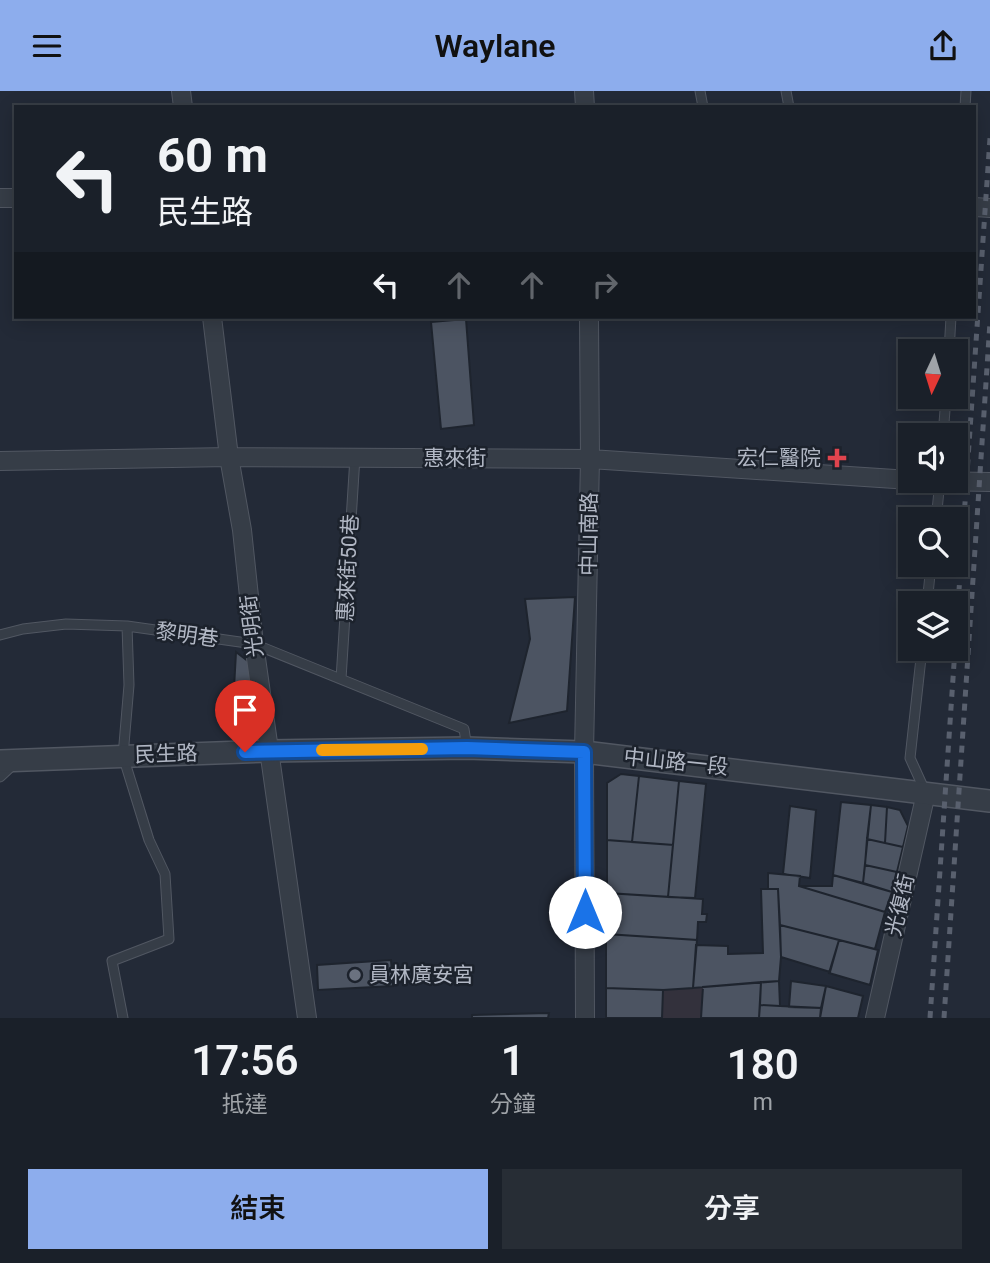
<!DOCTYPE html>
<html lang="zh-TW">
<head>
<meta charset="utf-8">
<style>
	body { margin:0; font-family:Roboto,"Noto Sans TC",sans-serif; background:#272d35; color:#f1f3f6; height:100vh; display:flex; flex-direction:column; font-size:26px; white-space:nowrap }
	* { box-sizing:border-box; margin:0 }
	p { font-size:23px; color:#9fa3a8 }
	.icon { flex:none; width:38px; height:38px; fill:none; stroke:currentColor; stroke-width:2; stroke-linecap:round; stroke-linejoin:round }
	.map { position:relative; height:927px; overflow:hidden }
	.details { display:flex; flex-direction:column; background:#1a2029; flex:1 }
	.details>* { flex:none }
	.guide { position:absolute; left:14px; top:14px; width:962px; height:214px; border-radius:0px; box-shadow:0 4px 18px #0003,0 0 0 2px #383e46; background:#1a2029; color:#f1f3f6; overflow:hidden }
	.needle { width:46px; rotate:184deg }
	.tools { position:absolute; left:898px; top:248px; display:grid; gap:14px }
	.tools a { display:grid; place-items:center; width:70px; height:70px; border-radius:0px; background:#1a2029; box-shadow:0 4px 18px #0003,0 0 0 2px #383e46; font-size:35px }
	.pin { position:absolute; display:grid; place-items:center; width:60px; height:60px; color:#fff; margin:-72px -30px; border-radius:50% 50% 50% 0; rotate:-45deg; box-shadow:0 0 7px #0007 }
	.pin .icon { rotate:45deg }
	.me { position:absolute; width:77px; margin:-38px; rotate:0deg; stroke-linejoin:round; filter:drop-shadow(0 0 5px #0008) }
	.turn { display:flex; align-items:center; gap:24px; height:147px; padding:0 28px; font-size:32px }
	.turn .icon { width:91px; height:91px; stroke-width:2.5 }
	.turn b { display:block; font-size:49px; line-height:60px }
	.lanes { display:flex; align-items:center; height:66px; padding:0 28px; background:#0003; justify-content:center; gap:35px; direction:ltr }
	.lanes .off { opacity:.35 }
	.eta { display:flex; justify-content:space-evenly; align-items:center; height:119px; text-align:center }
	.eta b { font-size:42px; font-weight:600; line-height:49px }
	.button { display:flex; gap:14px; margin-top:auto; padding:14px 28px }
	.button a { flex:1; height:80px; border-radius:0px; background:#8daded; color:#111; font-size:28px; font-weight:600; line-height:80px; text-align:center }
	.button a+a { background:#272d35; color:#f1f3f6 }
	header { display:flex; justify-content:space-between; align-items:center; height:91px; padding:0 28px; background:#8daded; color:#111; font-size:32px; font-weight:600 }
	.map>svg:first-child { display:block }
	.medical { fill:#33313c }
	.building { fill:#4c5462; stroke:#1e242e; stroke-width:2 }
	.lines { fill:none; stroke-linecap:round; stroke-linejoin:round }
	.service-casing { stroke:#515762; stroke-width:11 }
	.minor-casing { stroke:#515762; stroke-width:20 }
	.tertiary-casing { stroke:#515762; stroke-width:24 }
	.service { stroke:#363d47; stroke-width:9 }
	.minor { stroke:#363d47; stroke-width:18 }
	.tertiary { stroke:#363d47; stroke-width:21 }
	.rail { stroke:#59606e; stroke-width:5; stroke-dasharray:7 7; stroke-linecap:butt }
	.route-casing { stroke:#114b97; stroke-width:18 }
	.route { stroke:#1a73e8; stroke-width:12 }
	.slow { stroke:#f59e0b; stroke-width:12 }
	.health-dot { fill:#e0444e; stroke:#1c222c; stroke-width:2.5 }
	.worship-dot { fill:#6b7280; stroke:#1c222c; stroke-width:2.5 }
	.labels { text-anchor:middle; dominant-baseline:central; stroke-width:5; stroke-linejoin:round; paint-order:stroke }
	.street-label { font-size:21px; fill:#b1b7c4; stroke:#1c222c }
	.poi-label { font-size:21px; fill:#b1b7c4; stroke:#1c222c; text-anchor:end }
</style>
</head>
<body>
<header><svg class="icon" aria-label="menu" viewBox="0 0 24 24"><path d="M4 6h16M4 12h16M4 18h16"/></svg>Waylane<svg class="icon" aria-label="share" viewBox="0 0 24 24"><path d="M12 15V3M7 8l5-5 5 5M5 13v7h14v-7"/></svg></header>
<div class="map">
<svg width="990" height="927" viewBox="0 0 990 927">
	<rect width="100%" height="100%" fill="#232a37"/>
	<path class="medical" d="M703,896L701,927H662L663,899Z"/>
	<path class="building" d="M466,228L474,334L441,338L431,231Z
		M575,506L567,620L509,632L530,548L525,508Z
		M236,561L253,574L251,599L234,597Z
		M621,683L639,685L632,751L607,749V692Z
		M639,685L679,690L673,754L632,751Z
		M679,690L706,693L695,807L668,806Z
		M841,711L871,714L863,792L833,784Z
		M871,714L887,716L885,752L867,748Z
		M790,715L816,719L810,787L783,783Z
		M887,716L900,719L908,735L903,756L885,752Z
		M867,748L903,756L897,781L865,774Z
		M607,749L673,754L668,806L607,802Z
		M865,774L897,781L892,801L863,792Z
		M768,782L800,785L799,795L885,821L875,858L780,834L778,798H768Z
		M833,784L892,801L885,821L799,795H832Z
		M761,798H778L781,866L779,890L693,897L696,854L728,855V863L763,862Z
		M607,802L703,808L702,823H707L706,831H698L697,849L606,843Z
		M780,834L839,849L830,881L781,866Z
		M606,843L697,849L693,897L663,899L606,897Z
		M839,849L878,859L870,894L829,882Z
		M391,869L393,895L318,899L317,874Z
		M779,890L780,915L760,914L761,891Z
		M791,890L826,895L821,917L789,916Z
		M761,891L759,927H701L703,896Z
		M826,895L863,905L858,927H820Z
		M606,897L663,899L662,927H606Z
		M760,914L780,915L821,917L820,927H759Z
		M549,922L548,927H472V924Z"/>
	<g class="lines">
		<defs>
			<path id="service" d="M700,0L703,16
				M786,0L789,16
				M965,16L966,0
				M949,261L951,226
				M943,345L946,306
				M936,429L940,390
				M927,513L931,474
				M0,544L23,538L66,533L127,535L254,553L464,638L467,657
				M922,558L910,667L925,700
				M341,588L355,366
				M0,686L14,673
				M123,927L112,870L169,848L165,783L149,749L123,665L129,594L127,535"/>
			<path id="minor" d="M181,0L183,16
				M584,0L585,16
				M0,107H16
				M975,116L990,117
				M212,226L229,366L242,439L254,553L307,927
				M0,370L229,366L590,368L910,389
				M934,390L990,391
				M585,927L584,661L590,368L589,226
				M875,927L926,702"/>
			<path id="tertiary" d="M0,670L270,660L467,657L584,661L990,710"/>
		</defs>
		<use href="#service" class="service-casing"/>
		<use href="#minor" class="minor-casing"/>
		<use href="#tertiary" class="tertiary-casing"/>
		<use href="#service" class="service"/>
		<use href="#minor" class="minor"/>
		<use href="#tertiary" class="tertiary"/>
		<path class="rail" d="M956,543L990,47
			M930,927L955,558
			M944,927L990,231"/>
	</g>
	<g class="lines">
		<defs>
			<path id="route" d="M245,661L467,657L584,661L585,821"/>
		</defs>
		<use href="#route" class="route-casing"/>
		<use href="#route" class="route"/>
		<path class="slow" d="M322,659L422,658"/>
	</g>
	<path class="health-dot" d="M833.5 356.5h7v7h7v7h-7v7h-7v-7h-7v-7h7z"/>
	<circle class="worship-dot" cx="355" cy="884" r="7"/>
	<g class="labels">
		<g class="street-label">
			<text x="455" y="367">惠來街</text>
			<text transform="translate(589 443) rotate(-89)">中山南路</text>
			<text transform="translate(348 477) rotate(-87)">惠來街50巷</text>
			<text transform="translate(252 535) rotate(-97)">光明街</text>
			<text transform="translate(187 544) rotate(8)">黎明巷</text>
			<text transform="translate(166 663) rotate(-2)">民生路</text>
			<text transform="translate(676 671) rotate(6)">中山路一段</text>
			<text transform="translate(900 814) rotate(-77)">光復街</text>
		</g>
		<g class="poi-label">
			<text x="821" y="367">宏仁醫院</text>
			<text x="369" y="884" text-anchor="start">員林廣安宮</text>
		</g>
	</g>
</svg>
<div class="tools">
<a><svg class="needle" viewBox="-14 -14 28 28"><path d="M0-13l5 13h-10z" fill="#e53935"/><path d="M0 13l5-13h-10z" fill="#9fa3a8"/></svg></a>
<a><svg class="icon" aria-label="sound" viewBox="0 0 24 24"><path d="M4 9h4l5-4v14l-5-4H4zM17 9q2 3 0 6"/></svg></a>
<a><svg class="icon" aria-label="search" viewBox="0 0 24 24"><circle cx="10" cy="10" r="6"/><path d="M15 15l6 6"/></svg></a>
<a><svg class="icon" aria-label="layers" viewBox="0 0 24 24"><path d="M12 4l9 5-9 5-9-5zM3 14l9 5 9-5"/></svg></a>
</div>
<div class="pin" style="left:245px;top:661px;background:#d93025"><svg class="icon" aria-label="arrive" viewBox="0 0 24 24"><path d="M6 21V4h12l-3 4 3 4H6"/></svg></div>
<svg class="me" style="left:585px;top:821px" viewBox="-20 -20 40 40"><circle r="19" fill="#fff"/><path d="M0-13L10 11 0 6-10 11z" fill="#1a73e8"/></svg>
<div class="guide">
<div class="turn"><svg class="icon" aria-label="left" viewBox="0 0 24 24"><path d="M17 20v-9H6M10 6l-5 5 5 5"/></svg><div><b>60 m</b>民生路</div></div>
<div class="lanes"><svg class="icon" aria-label="left" viewBox="0 0 24 24"><path d="M17 20v-9H6M10 6l-5 5 5 5"/></svg><svg class="icon off" aria-label="ahead" viewBox="0 0 24 24"><path d="M12 20V5M6 11l6-6 6 6"/></svg><svg class="icon off" aria-label="ahead" viewBox="0 0 24 24"><path d="M12 20V5M6 11l6-6 6 6"/></svg><svg class="icon off" aria-label="right" viewBox="0 0 24 24"><path d="M7 20v-9h11M14 6l5 5-5 5"/></svg></div>
</div>
</div>
<section class="details">
<div class="eta">
<div><b>17:56</b><p>抵達</p></div>
<div><b>1</b><p>分鐘</p></div>
<div><b>180</b><p>m</p></div>
</div>
<div class="button"><a>結束</a><a>分享</a></div>
</section>
</body>
</html>
